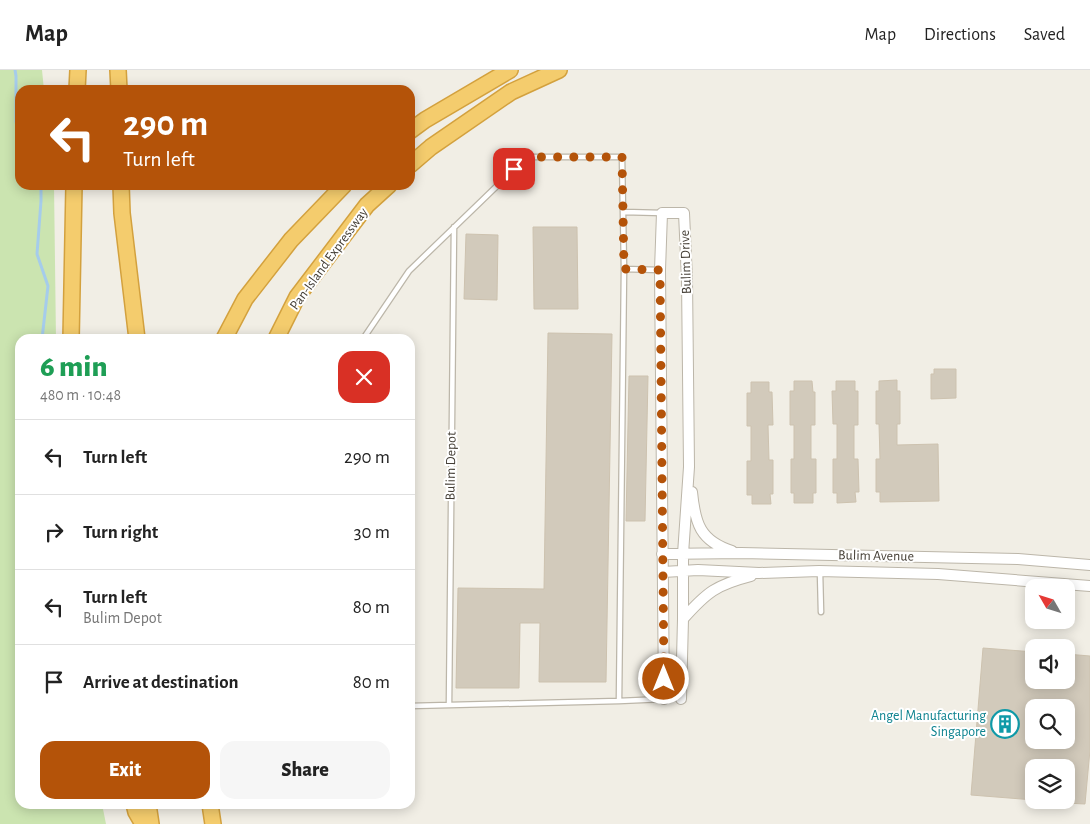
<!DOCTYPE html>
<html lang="en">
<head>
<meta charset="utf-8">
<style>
	body { margin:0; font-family:"Alegreya Sans",sans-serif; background:#f6f6f6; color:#222; height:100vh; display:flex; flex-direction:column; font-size:19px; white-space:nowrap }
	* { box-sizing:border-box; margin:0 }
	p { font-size:16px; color:#767676 }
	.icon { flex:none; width:28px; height:28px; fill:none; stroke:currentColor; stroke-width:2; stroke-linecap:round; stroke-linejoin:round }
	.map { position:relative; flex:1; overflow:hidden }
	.details { position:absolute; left:15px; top:264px; width:400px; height:475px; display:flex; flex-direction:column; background:#fff; border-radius:15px; box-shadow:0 2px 12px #0003 }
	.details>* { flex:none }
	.banner { position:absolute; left:15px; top:15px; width:400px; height:105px; border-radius:15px; box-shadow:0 2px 12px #0003; background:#b45309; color:#fff; overflow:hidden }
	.needle { width:32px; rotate:309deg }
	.tools { position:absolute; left:1025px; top:509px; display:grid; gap:10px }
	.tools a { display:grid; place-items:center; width:50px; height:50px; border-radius:10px; background:#fff; box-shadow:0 2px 12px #0003; font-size:25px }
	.pin { position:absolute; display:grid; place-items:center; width:42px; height:42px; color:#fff; margin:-21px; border-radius:10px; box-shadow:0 2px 8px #0006 }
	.me { position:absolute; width:55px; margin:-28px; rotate:0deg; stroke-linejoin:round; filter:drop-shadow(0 0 4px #0008) }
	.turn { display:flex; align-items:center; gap:18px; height:105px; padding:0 25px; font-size:22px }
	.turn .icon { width:65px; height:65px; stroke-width:2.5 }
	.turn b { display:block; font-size:35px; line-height:42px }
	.round { display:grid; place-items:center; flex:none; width:52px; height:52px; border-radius:15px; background:#f6f6f6 }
	.summary { display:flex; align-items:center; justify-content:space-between; height:85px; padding:0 25px }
	h1 { font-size:30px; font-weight:800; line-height:38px; color:#1e9e55 }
	.primary-button { display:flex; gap:10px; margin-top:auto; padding:10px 25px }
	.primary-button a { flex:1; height:58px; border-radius:15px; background:#b45309; color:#fff; font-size:20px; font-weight:800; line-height:58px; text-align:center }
	.primary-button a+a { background:#f6f6f6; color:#222 }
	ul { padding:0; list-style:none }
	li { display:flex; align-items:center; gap:15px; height:75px; padding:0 25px; border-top:1px solid #e0e0e0 }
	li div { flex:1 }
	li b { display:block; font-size:19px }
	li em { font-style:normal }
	header { display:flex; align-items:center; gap:30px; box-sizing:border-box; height:70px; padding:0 25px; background:#fff; border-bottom:1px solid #e0e0e0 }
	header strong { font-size:24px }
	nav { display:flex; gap:28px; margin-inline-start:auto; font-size:18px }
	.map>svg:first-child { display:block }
	.green { fill:#cbe4b0 }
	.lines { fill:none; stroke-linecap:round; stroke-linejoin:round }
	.stream { stroke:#a5cceb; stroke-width:3 }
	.building { fill:#d2cabb; stroke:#cdc2af; fill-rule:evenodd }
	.service-casing { stroke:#bcb6a9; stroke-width:7 }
	.tertiary-casing { stroke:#bcb6a9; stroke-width:12 }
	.motorway-casing { stroke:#d3a13e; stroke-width:18 }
	.service { stroke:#fff; stroke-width:4.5 }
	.tertiary { stroke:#fff; stroke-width:10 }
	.motorway { stroke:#f4cc6d; stroke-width:15 }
	.route { stroke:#b45309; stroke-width:9; stroke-dasharray:0 16.2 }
	.labels { text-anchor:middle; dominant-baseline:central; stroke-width:4; stroke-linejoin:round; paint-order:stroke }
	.street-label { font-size:14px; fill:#443e35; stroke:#fff }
	.culture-label { font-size:14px; fill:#0d838f; stroke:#fff; text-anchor:end }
</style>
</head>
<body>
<header>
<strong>Map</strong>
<nav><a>Map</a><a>Directions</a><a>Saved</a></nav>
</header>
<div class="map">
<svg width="1090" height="754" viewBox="0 0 1090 754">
	<rect width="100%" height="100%" fill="#f1eee5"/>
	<path class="green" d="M0,0H42L44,20H20V115H54L56,269H20V734H102L106,754H0Z"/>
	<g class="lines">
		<path class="stream" d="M15,0L16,6V52L20,62
			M41,115V131L37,184L48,216L42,269"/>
	</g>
	<path class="building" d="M533,157H577L578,239H534Z
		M466,164L498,165L497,230L464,229Z
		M548,263L612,264L606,612H539L540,553H520L519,618H456L458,518L544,519Z
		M934,299H956V328L931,329V304H934Z
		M629,306H648L645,451H626Z
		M897,310V321H900V354H897V375L938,374L939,431L880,432V422H876V389H880L879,354H876V321H879V311Z
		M794,311H812L813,322H815V355H811V389H816V423H813V433H794V423H791V389H794V355H790V321H794Z
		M836,311H855V321H858V355H854V389H858L859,422H855L856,432L837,433V423H833V389H837V354H833L832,321H836Z
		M751,312H769V322H772L773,355H768L769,390H773V424H770L771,434H752V425H747V391H751V356H747V323H751Z
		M983,578L1034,582V610H1066V584L1090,586V680L1085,734L1066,733V698H1034V730L971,725ZM1034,638H1066V670H1034Z"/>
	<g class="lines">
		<defs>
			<path id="service" d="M624,142L662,143
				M624,199L660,200
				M363,269L409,201L527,87H622L624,199L619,631
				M820,502L821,542
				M449,635L454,157
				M410,636L619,631L664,629"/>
			<path id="tertiary" d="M692,422C695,453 700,471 732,481
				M662,484L741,483L1018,489L1090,495
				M663,502L698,500L759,503L819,501L938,504L1090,516
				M683,549C707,522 716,515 751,506
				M664,629L660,200L662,143H684L687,209L689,397L683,484V549L681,629"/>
			<path id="motorway" d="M118,0L119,20
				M77,20L78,0
				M410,61L425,50L510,0
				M410,95L431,77L511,22L559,0
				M121,115L122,143L137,269
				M71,269L74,115
				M224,269L245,229L291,170L344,115
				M276,269L297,227L367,135L389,115
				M134,734L136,742L143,754
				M148,734L151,754
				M210,734L213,754"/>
		</defs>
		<use href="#service" class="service-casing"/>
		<use href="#tertiary" class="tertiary-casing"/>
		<use href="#motorway" class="motorway-casing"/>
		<use href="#service" class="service"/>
		<use href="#tertiary" class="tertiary"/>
		<use href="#motorway" class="motorway"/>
	</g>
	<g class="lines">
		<path class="route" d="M514,99L526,87H622L624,199L660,200L664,609"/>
	</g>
	<defs>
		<symbol id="building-ring" viewBox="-11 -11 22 22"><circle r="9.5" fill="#fff" stroke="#0f9aa8" stroke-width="1.5"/><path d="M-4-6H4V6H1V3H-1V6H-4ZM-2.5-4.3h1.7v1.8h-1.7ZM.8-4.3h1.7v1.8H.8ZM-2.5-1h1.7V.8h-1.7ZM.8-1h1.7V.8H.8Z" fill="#0f9aa8"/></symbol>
	</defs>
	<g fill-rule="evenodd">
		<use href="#building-ring" x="989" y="638" width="32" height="32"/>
	</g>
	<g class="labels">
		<g class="street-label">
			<text transform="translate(329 189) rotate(-54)">Pan-Island Expressway</text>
			<text transform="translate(686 192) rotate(-92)">Bulim Drive</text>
			<text transform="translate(451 396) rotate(-89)">Bulim Depot</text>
			<text transform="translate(876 486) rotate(1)">Bulim Avenue</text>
		</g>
		<g class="culture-label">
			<text x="986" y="646">Angel Manufacturing<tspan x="986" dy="16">Singapore</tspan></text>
		</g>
	</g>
</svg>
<div class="tools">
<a><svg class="needle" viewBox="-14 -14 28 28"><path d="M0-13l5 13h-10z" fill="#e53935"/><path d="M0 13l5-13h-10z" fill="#767676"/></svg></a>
<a><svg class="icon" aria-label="sound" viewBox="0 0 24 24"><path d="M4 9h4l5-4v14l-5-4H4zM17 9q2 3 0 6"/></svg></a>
<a><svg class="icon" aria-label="search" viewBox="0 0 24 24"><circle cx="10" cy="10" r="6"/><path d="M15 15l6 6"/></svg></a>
<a><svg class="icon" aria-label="layers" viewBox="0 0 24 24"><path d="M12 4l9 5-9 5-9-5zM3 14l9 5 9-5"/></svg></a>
</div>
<div class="pin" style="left:514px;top:99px;background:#d93025"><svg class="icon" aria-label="arrive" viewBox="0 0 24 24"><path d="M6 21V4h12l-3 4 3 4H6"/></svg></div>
<svg class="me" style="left:664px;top:609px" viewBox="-20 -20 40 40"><circle r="17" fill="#b45309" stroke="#fff" stroke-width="3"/><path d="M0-11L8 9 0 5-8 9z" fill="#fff"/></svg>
<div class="banner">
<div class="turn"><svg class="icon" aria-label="left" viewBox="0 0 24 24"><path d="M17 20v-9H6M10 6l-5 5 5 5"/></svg><div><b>290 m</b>Turn left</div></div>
</div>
<section class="details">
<div class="summary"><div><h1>6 min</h1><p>480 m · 10:48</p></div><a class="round" style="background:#d93025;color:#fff"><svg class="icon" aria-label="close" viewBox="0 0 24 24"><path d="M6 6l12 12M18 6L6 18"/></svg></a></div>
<ul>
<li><svg class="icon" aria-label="left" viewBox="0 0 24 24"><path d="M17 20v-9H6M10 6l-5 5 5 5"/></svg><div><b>Turn left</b></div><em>290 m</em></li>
<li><svg class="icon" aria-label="right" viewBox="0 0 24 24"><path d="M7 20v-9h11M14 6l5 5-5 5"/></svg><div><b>Turn right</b></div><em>30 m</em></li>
<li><svg class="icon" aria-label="left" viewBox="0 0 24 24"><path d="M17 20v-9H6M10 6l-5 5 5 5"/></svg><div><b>Turn left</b><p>Bulim Depot</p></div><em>80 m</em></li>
<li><svg class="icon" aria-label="arrive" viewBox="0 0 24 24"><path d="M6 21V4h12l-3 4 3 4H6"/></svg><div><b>Arrive at destination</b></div><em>80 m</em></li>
</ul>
<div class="primary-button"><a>Exit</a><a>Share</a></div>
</section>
</div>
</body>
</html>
